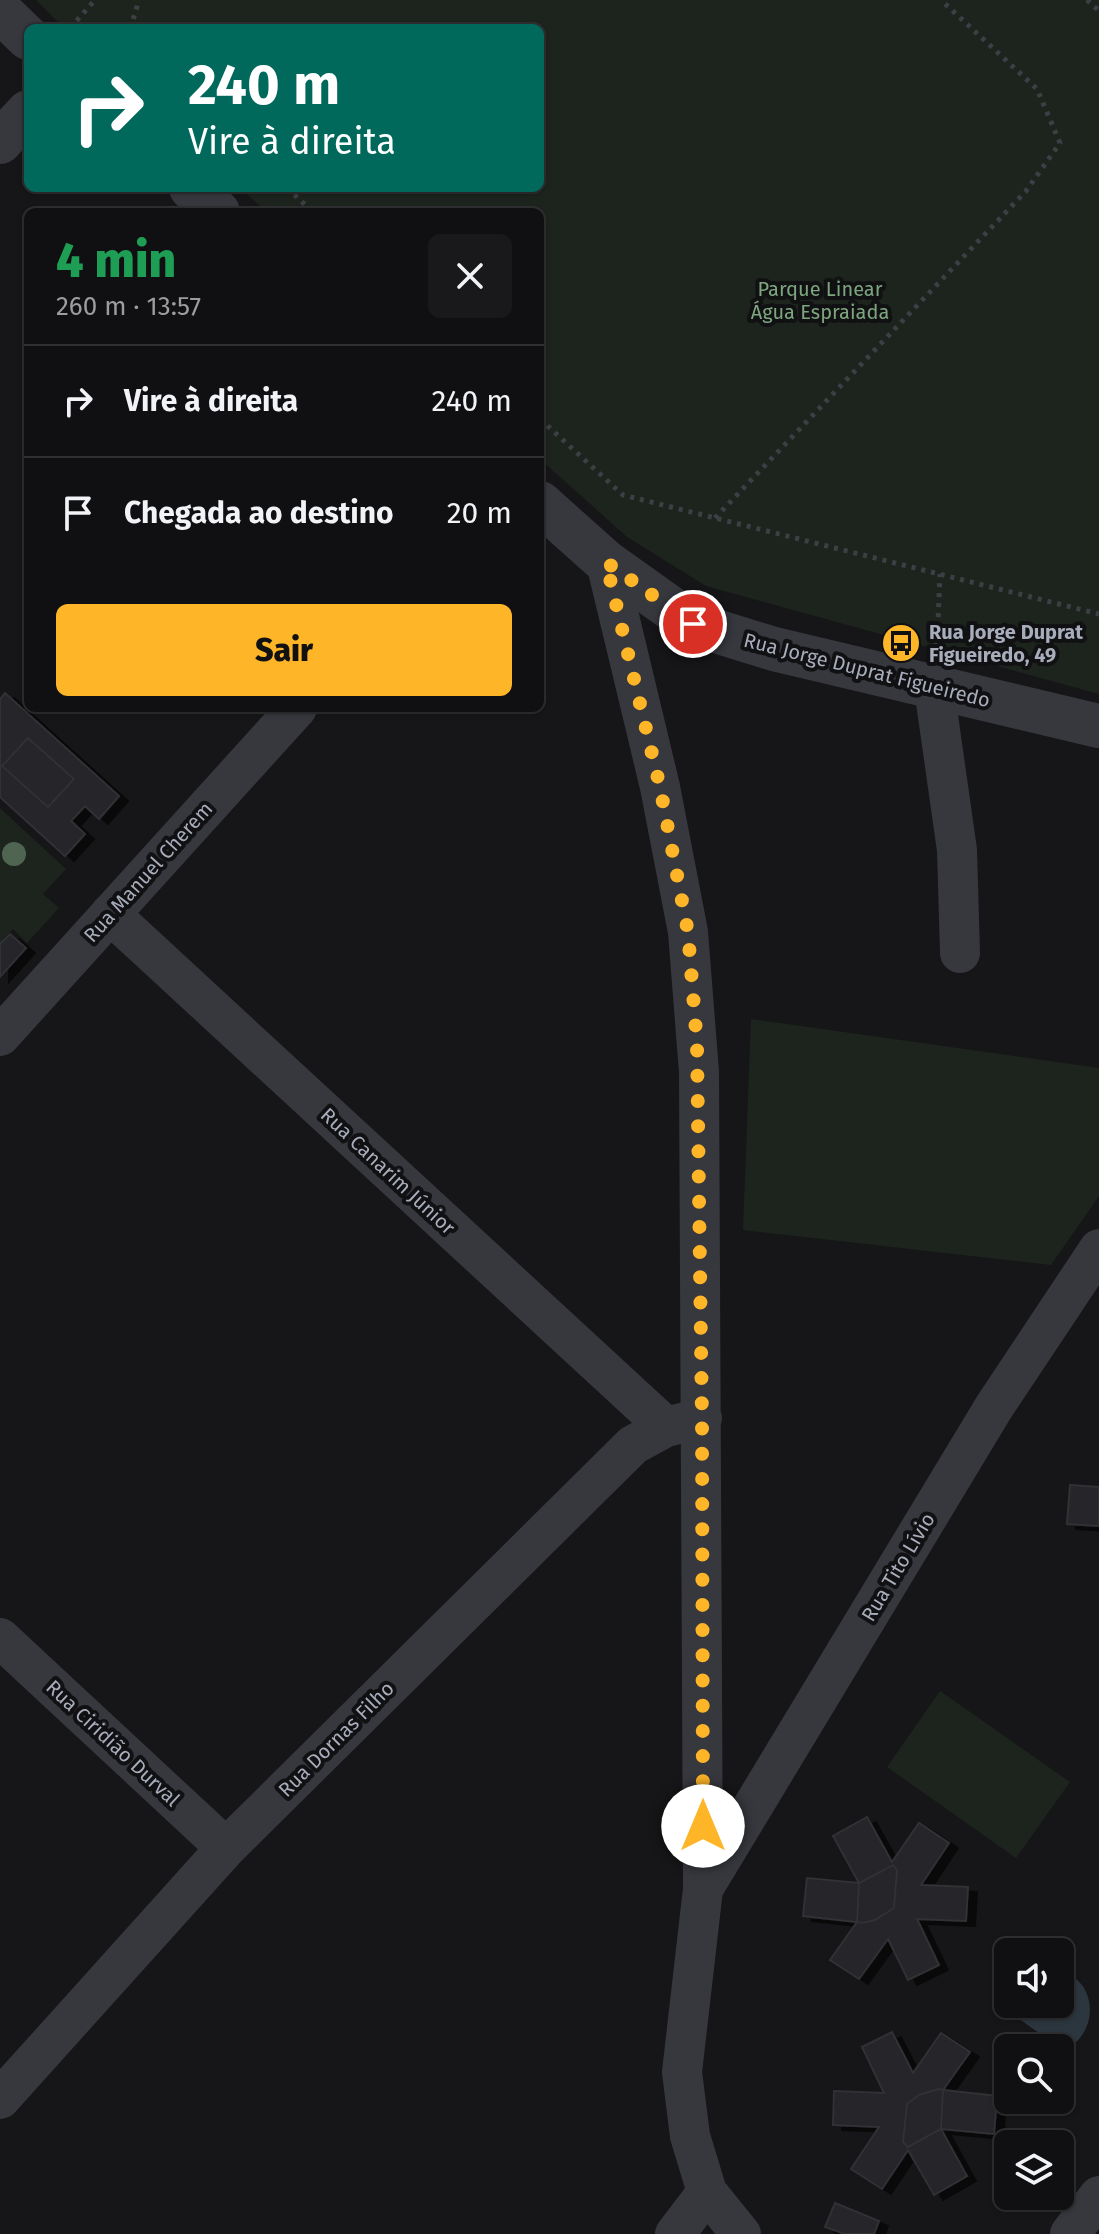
<!DOCTYPE html>
<html lang="pt">
<head>
<meta charset="utf-8">
<style>
	body { margin:0; font-family:"Fira Sans",sans-serif; background:#19191b; color:#f1f3f6; height:100vh; display:flex; flex-direction:column; font-size:30px; white-space:nowrap }
	* { box-sizing:border-box; margin:0 }
	p { font-size:26px; color:#9c9d9f }
	.icon { flex:none; width:44px; height:44px; fill:none; stroke:currentColor; stroke-width:2; stroke-linecap:round; stroke-linejoin:round }
	.map { position:relative; flex:1; overflow:hidden }
	.side { position:absolute; left:24px; top:208px; width:520px; height:504px; display:flex; flex-direction:column; background:#101012; border-radius:12px; box-shadow:0 2px 6px #0004,0 0 0 2px #303032 }
	.side>* { flex:none }
	.guide { position:absolute; left:24px; top:24px; width:520px; height:168px; border-radius:12px; box-shadow:0 2px 6px #0004,0 0 0 2px #303032; background:#00695c; color:#fff; overflow:hidden }
	.controls { position:absolute; left:994px; top:1938px; display:grid; gap:16px }
	.controls a { display:grid; place-items:center; width:80px; height:80px; border-radius:12px; background:#101012; box-shadow:0 2px 6px #0004,0 0 0 2px #303032; font-size:40px }
	.pin { position:absolute; display:grid; place-items:center; width:68px; height:68px; color:#fff; margin:-34px; border:4px solid #fff; border-radius:50%; box-shadow:0 2px 8px #0007 }
	.me { position:absolute; width:88px; margin:-44px; rotate:0deg; stroke-linejoin:round; filter:drop-shadow(0 0 6px #0008) }
	.turn { display:flex; align-items:center; gap:28px; height:168px; padding:0 32px; font-size:36px }
	.turn .icon { width:104px; height:104px; stroke-width:2.5 }
	.turn b { display:block; font-size:56px; line-height:68px }
	.round { display:grid; place-items:center; flex:none; width:84px; height:84px; border-radius:12px; background:#19191b }
	.headline { display:flex; align-items:center; justify-content:space-between; height:136px; padding:0 32px }
	h1 { font-size:48px; font-weight:800; line-height:60px; color:#1e9e55 }
	.button { display:flex; gap:16px; margin-top:auto; padding:16px 32px }
	.button a { flex:1; height:92px; border-radius:12px; background:#ffb528; color:#111; font-size:32px; font-weight:800; line-height:92px; text-align:center }
	ul { padding:0; list-style:none }
	li { display:flex; align-items:center; gap:24px; height:112px; padding:0 32px; border-top:2px solid #303032 }
	li div { flex:1 }
	li b { display:block; font-size:30px }
	li em { font-style:normal }
	.map>svg:first-child { display:block }
	.green { fill:#1c241d }
	.water { fill:#2b363e }
	.building { fill:#26262a; stroke:#303035; stroke-width:2; filter:url(#shadow) }
	.lines { fill:none; stroke-linecap:round; stroke-linejoin:round }
	.path { stroke:#3d3f45; stroke-width:5; stroke-dasharray:4 6; stroke-linecap:butt }
	.minor { stroke:#37383e; stroke-width:40 }
	.tertiary { stroke:#37383e; stroke-width:44 }
	.tree { fill:#4f6551 }
	.route { stroke:#ffb528; stroke-width:14; stroke-dasharray:0 25.2 }
	.labels { text-anchor:middle; dominant-baseline:central; stroke-width:8; stroke-linejoin:round; paint-order:stroke }
	.park-label { font-size:20px; fill:#7da67f; stroke:#111114 }
	.poi-label { font-size:20px; font-weight:bold; fill:#a7adba; stroke:#111114; text-anchor:start }
	.street-label { font-size:20px; fill:#a7adba; stroke:#111114 }
</style>
</head>
<body>
<div class="map">
<svg width="1099" height="2234" viewBox="0 0 1099 2234">
	<defs>
		<filter id="shadow"><feDropShadow dx="9" dy="5" stdDeviation="0" flood-color="#0009"/></filter>
	</defs>
	<rect width="100%" height="100%" fill="#161618"/>
	<path class="green" d="M36,0H1099V694L706,586L627,537L540,459V212H267L240,188H540V28H64Z
		M0,808L66,869L43,894L59,908L27,943L13,929L0,943Z
		M751,1019L1099,1068V1196L1051,1265L743,1230Z
		M940,1691L1070,1782L1016,1858L887,1767Z"/>
	<path class="water" d="M1068,1974C1099,1988 1097,2037 1063,2050L1008,2011L1013,2004H1060V1975Z"/>
	<path class="building" d="M5,693L119,796L99,819L85,806L71,821L85,834L65,856L0,797V699Z
		M28,738L74,779L48,807L2,766Z
		M10,934L26,948L0,977V944Z
		M1070,1485L1099,1487V1526L1067,1524Z
		M867,1817L892,1862L919,1823L949,1843L921,1885L968,1887L966,1921L917,1919L939,1965L908,1980L888,1939L859,1979L830,1960L857,1922L803,1916L807,1878L859,1883L833,1836Z
		M893,1865L897,1870L894,1908L875,1920L862,1923L857,1922L859,1883Z
		M892,2032L913,2073L941,2033L970,2052L943,2090L997,2096L994,2134L941,2129L967,2176L934,2195L908,2150L882,2189L851,2169L879,2127L833,2125L834,2091L884,2093L862,2047Z
		M938,2089L943,2090L941,2129L908,2147L903,2142L907,2104L919,2095Z
		M835,2203L879,2221L874,2234H845L825,2227Z"/>
	<g class="lines">
		<path class="path" d="M1087,0L1099,11
			M70,28L95,0
			M135,28L132,23L139,0
			M287,188L313,212
			M540,419L623,495L1099,614
			M715,518L1026,191L1060,143L1037,89L941,0
			M937,647L940,574"/>
		<path class="minor" d="M606,562L660,787L688,932L699,1072L703,1889L682,2072L690,2136L707,2192L741,2234
			M934,688L957,850L960,953
			M110,914L666,1427
			M0,1036L297,708
			M0,1638L226,1848
			M703,1889L994,1407L1099,1249
			M0,2099L226,1848L633,1445L666,1427L702,1418
			M675,2234L707,2192
			M1070,2234L1099,2196"/>
		<path class="tertiary" d="M0,11L28,38
			M0,142L28,112
			M191,188L218,212
			M540,503L606,562L693,624L774,649L1099,726"/>
	</g>
	<circle class="tree" cx="14" cy="854" r="12"/>
	<g class="lines">
		<path class="route" d="M693,624L606,562L660,787L688,932L697,1044L702,1418L703,1826"/>
	</g>
	<defs>
		<symbol id="bus-disc" viewBox="-11 -11 22 22"><circle r="9.5" fill="#ffb528" stroke="#111114"/><path d="M-5-6H5V4H4V6H2V4H-2V6H-4V4H-5ZM-3.5-4V0h7V-4ZM-3.5 1.2v1.5H-2V1.2ZM2 1.2v1.5H3.5V1.2Z" fill="#111"/></symbol>
	</defs>
	<g fill-rule="evenodd">
		<use href="#bus-disc" x="879" y="621" width="44" height="44"/>
	</g>
	<g class="labels">
		<g class="park-label">
			<text x="820" y="289">Parque Linear<tspan x="820" dy="23">Água Espraiada</tspan></text>
		</g>
		<g class="poi-label">
			<text x="929" y="632">Rua Jorge Duprat<tspan x="929" dy="23">Figueiredo, 49</tspan></text>
		</g>
		<g class="street-label">
			<text transform="translate(867 670) rotate(14)">Rua Jorge Duprat Figueiredo</text>
			<text transform="translate(148 872) rotate(-48)">Rua Manuel Cherem</text>
			<text transform="translate(388 1171) rotate(43)">Rua Canarim Júnior</text>
			<text transform="translate(898 1567) rotate(-59)">Rua Tito Lívio</text>
			<text transform="translate(336 1739) rotate(-45)">Rua Dornas Filho</text>
			<text transform="translate(113 1743) rotate(43)">Rua Ciridião Durval</text>
		</g>
	</g>
</svg>
<div class="controls">
<a><svg class="icon" aria-label="sound" viewBox="0 0 24 24"><path d="M4 9h4l5-4v14l-5-4H4zM17 9q2 3 0 6"/></svg></a>
<a><svg class="icon" aria-label="search" viewBox="0 0 24 24"><circle cx="10" cy="10" r="6"/><path d="M15 15l6 6"/></svg></a>
<a><svg class="icon" aria-label="layers" viewBox="0 0 24 24"><path d="M12 4l9 5-9 5-9-5zM3 14l9 5 9-5"/></svg></a>
</div>
<div class="pin" style="left:693px;top:624px;background:#d93025"><svg class="icon" aria-label="arrive" viewBox="0 0 24 24"><path d="M6 21V4h12l-3 4 3 4H6"/></svg></div>
<svg class="me" style="left:703px;top:1826px" viewBox="-20 -20 40 40"><circle r="19" fill="#fff"/><path d="M0-13L10 11 0 6-10 11z" fill="#ffb528"/></svg>
<div class="guide">
<div class="turn"><svg class="icon" aria-label="right" viewBox="0 0 24 24"><path d="M7 20v-9h11M14 6l5 5-5 5"/></svg><div><b>240 m</b>Vire à direita</div></div>
</div>
<section class="side">
<div class="headline"><div><h1>4 min</h1><p>260 m · 13:57</p></div><a class="round"><svg class="icon" aria-label="close" viewBox="0 0 24 24"><path d="M6 6l12 12M18 6L6 18"/></svg></a></div>
<ul>
<li><svg class="icon" aria-label="right" viewBox="0 0 24 24"><path d="M7 20v-9h11M14 6l5 5-5 5"/></svg><div><b>Vire à direita</b></div><em>240 m</em></li>
<li><svg class="icon" aria-label="arrive" viewBox="0 0 24 24"><path d="M6 21V4h12l-3 4 3 4H6"/></svg><div><b>Chegada ao destino</b></div><em>20 m</em></li>
</ul>
<div class="button"><a>Sair</a></div>
</section>
</div>
</body>
</html>
